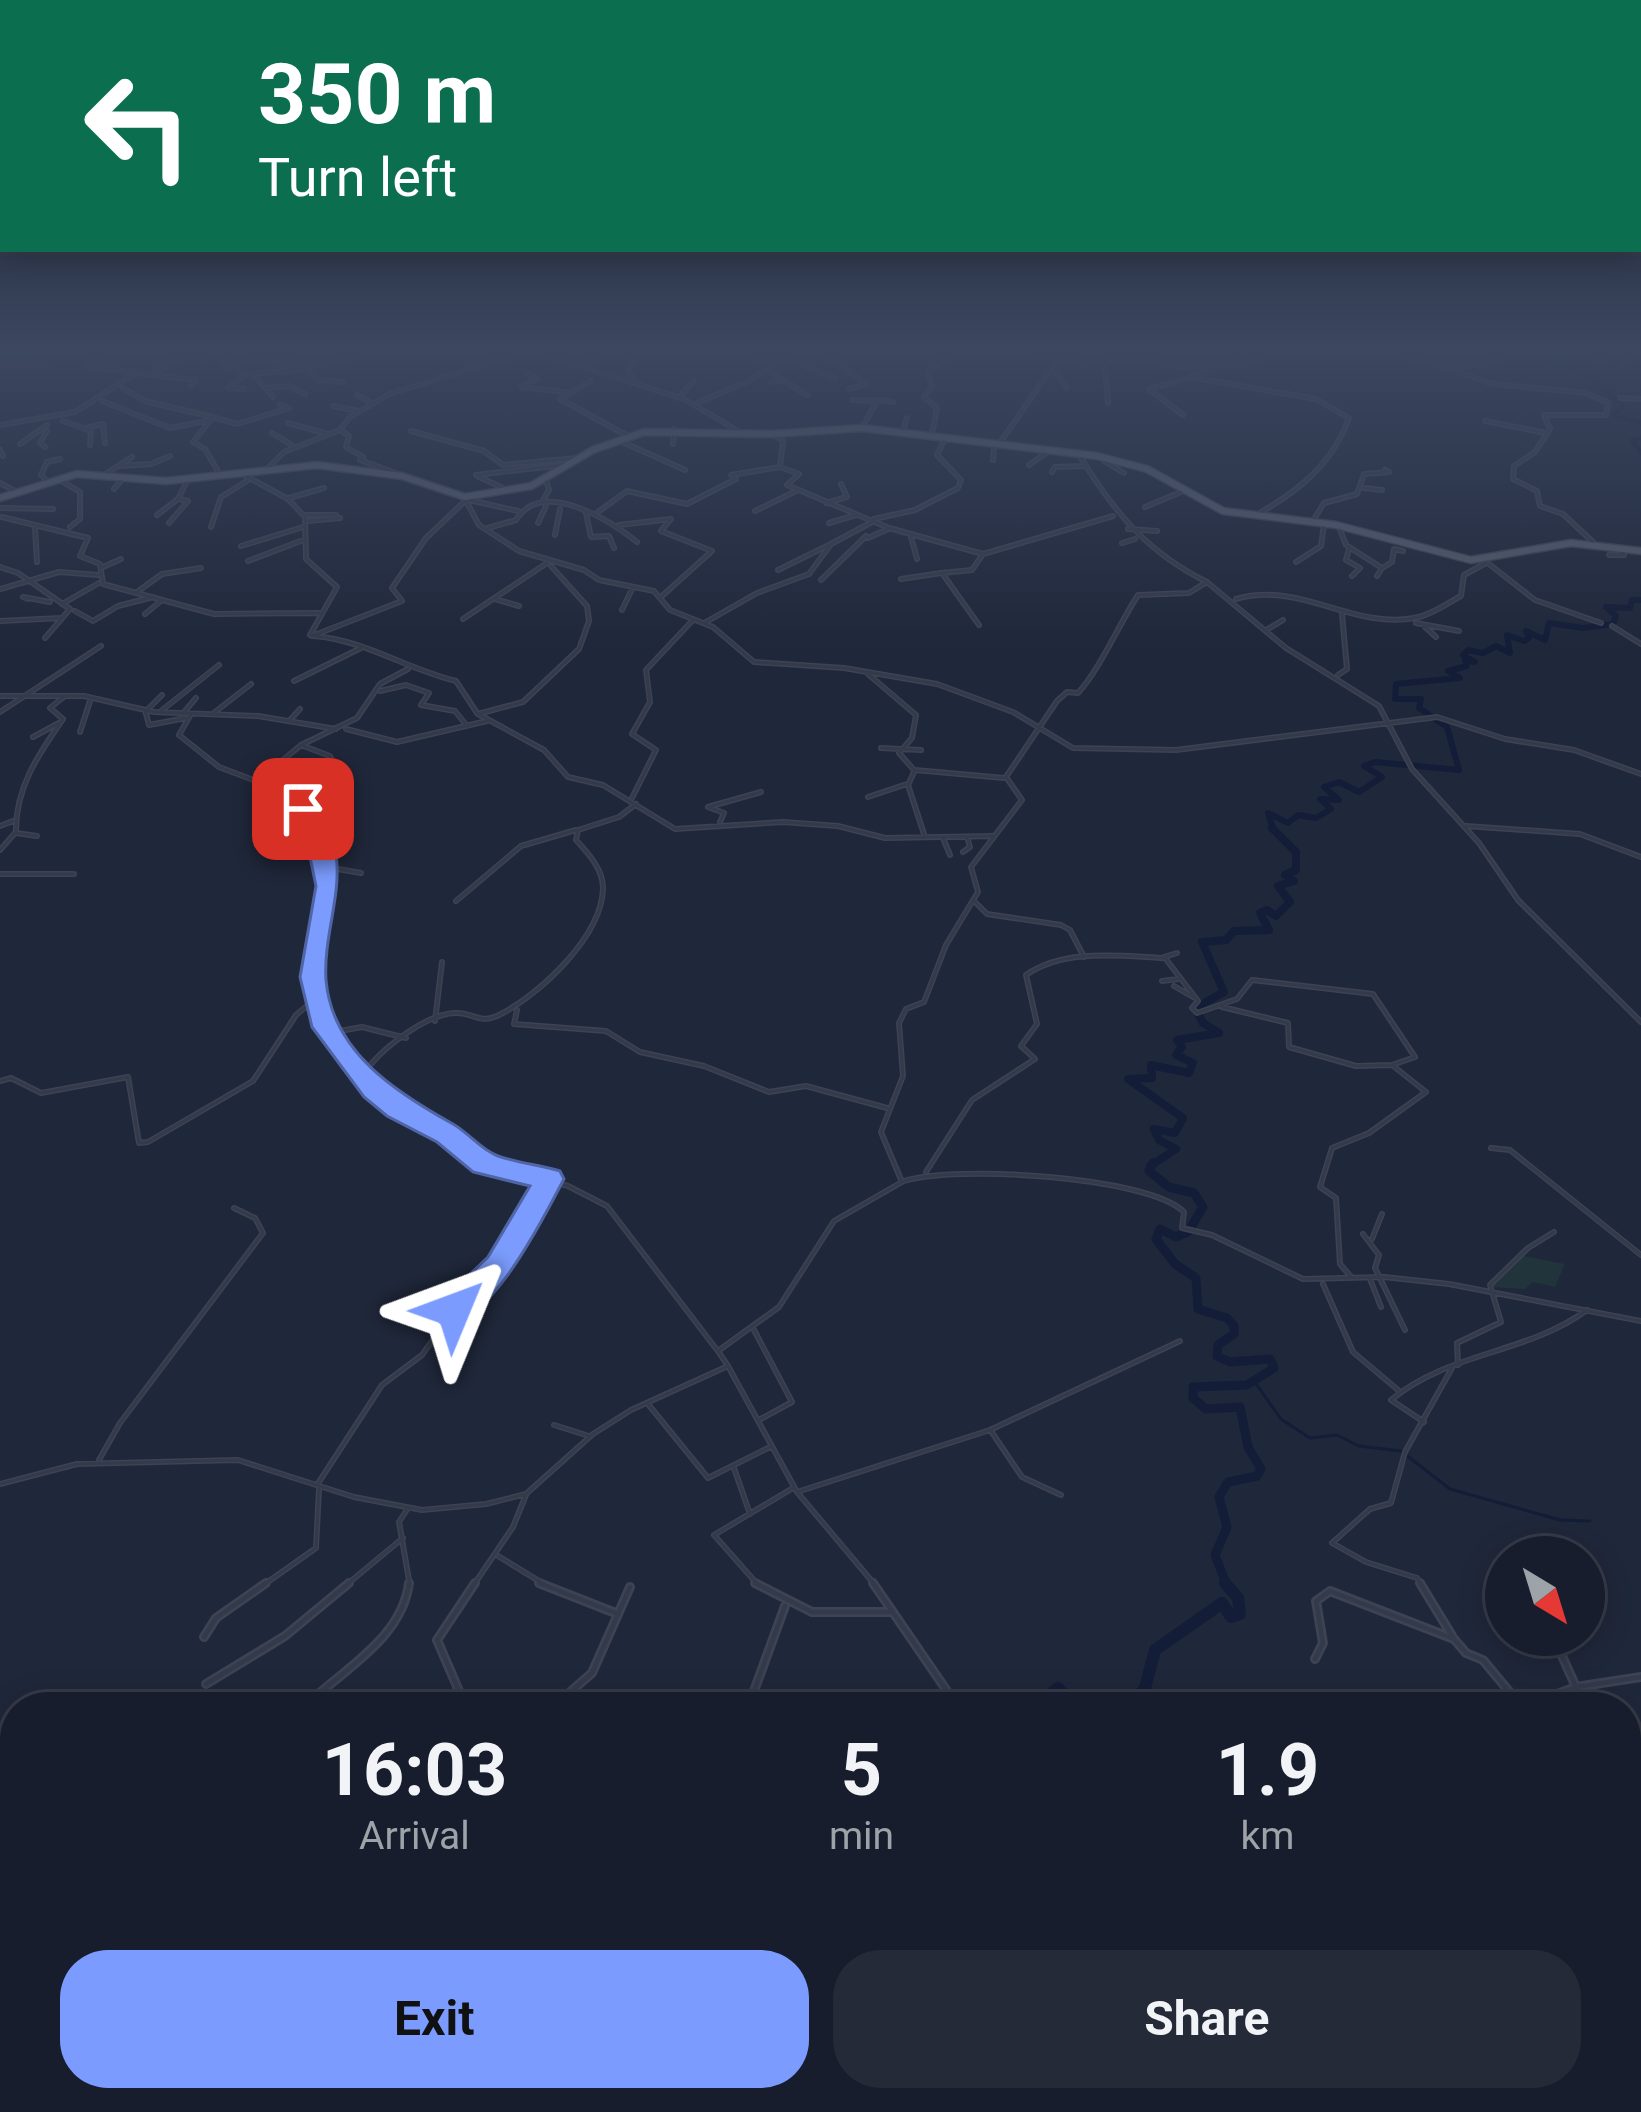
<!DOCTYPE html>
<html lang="en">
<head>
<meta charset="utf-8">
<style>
	body { margin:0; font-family:Roboto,sans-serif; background:#242a38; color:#f1f3f6; height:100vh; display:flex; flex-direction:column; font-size:45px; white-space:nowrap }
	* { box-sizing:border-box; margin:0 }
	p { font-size:39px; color:#9ea2a9 }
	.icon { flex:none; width:66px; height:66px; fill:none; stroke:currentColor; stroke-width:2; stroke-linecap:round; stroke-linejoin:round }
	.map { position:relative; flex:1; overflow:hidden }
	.sheet { position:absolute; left:0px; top:1692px; width:1641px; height:420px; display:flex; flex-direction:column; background:#171d2c; border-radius:48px 48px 0 0; box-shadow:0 6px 30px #0003,0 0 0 3px #363b48 }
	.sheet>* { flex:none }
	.top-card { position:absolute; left:0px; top:0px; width:1641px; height:252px; box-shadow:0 6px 30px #0003,0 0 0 3px #363b48; background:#0b6e4f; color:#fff; overflow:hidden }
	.needle { width:78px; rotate:142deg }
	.fabs { position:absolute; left:1485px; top:1536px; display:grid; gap:24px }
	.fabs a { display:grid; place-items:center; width:120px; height:120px; border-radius:50%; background:#171d2c; box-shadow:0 6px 30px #0003,0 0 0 3px #363b48; font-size:60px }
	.pin { position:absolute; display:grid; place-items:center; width:102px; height:102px; color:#fff; margin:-51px; border-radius:24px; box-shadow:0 6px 18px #0006 }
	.me { position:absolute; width:132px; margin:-66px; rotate:46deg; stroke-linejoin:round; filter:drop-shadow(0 0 9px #0008) }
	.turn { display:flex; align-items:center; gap:42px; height:252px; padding:0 60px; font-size:54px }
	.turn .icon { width:156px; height:156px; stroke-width:2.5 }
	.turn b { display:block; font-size:84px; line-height:102px }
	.eta { display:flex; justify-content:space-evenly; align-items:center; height:204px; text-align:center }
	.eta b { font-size:72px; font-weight:700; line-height:84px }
	.primary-button { display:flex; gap:24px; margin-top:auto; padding:24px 60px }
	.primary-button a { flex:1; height:138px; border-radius:48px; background:#7b9cfe; color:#111; font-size:48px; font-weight:700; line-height:138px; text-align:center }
	.primary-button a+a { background:#242a38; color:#f1f3f6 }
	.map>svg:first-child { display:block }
	.green { fill:#21343b }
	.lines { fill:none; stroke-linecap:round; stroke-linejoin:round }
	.stream { stroke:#131d37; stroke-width:3 }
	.river-far4 { stroke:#131d37; stroke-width:4.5 }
	.river-far3 { stroke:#131d37; stroke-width:6 }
	.river-far2 { stroke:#131d37; stroke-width:8 }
	.river-far1 { stroke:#131d37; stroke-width:9 }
	.river { stroke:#131d37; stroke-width:12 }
	.street-far1-casing { stroke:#3d4354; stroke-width:6 }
	.street-casing { stroke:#3d4354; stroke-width:10 }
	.primary-casing { stroke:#3d4354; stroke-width:9 }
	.street-far1 { stroke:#333a4a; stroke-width:3 }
	.street { stroke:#333a4a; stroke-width:4.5 }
	.primary { stroke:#51586a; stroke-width:6 }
	.route { fill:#7b9cfe; stroke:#5065a5; stroke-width:3 }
</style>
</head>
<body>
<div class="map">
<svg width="1641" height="2112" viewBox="0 0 1641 2112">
	<rect width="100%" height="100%" fill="#1f273a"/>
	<path class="green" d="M1524,1256L1565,1264L1555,1287L1533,1282L1525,1289L1492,1287Z"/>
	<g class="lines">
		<path class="stream" d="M1254,1381L1281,1419L1310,1438L1337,1435L1359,1446L1401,1451L1450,1489L1560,1520L1590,1521"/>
		<path class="river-far4" d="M1512,351H1522
			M1531,351L1535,358L1590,375L1623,406L1614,415L1641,423
			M1641,438L1632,440L1641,453"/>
		<path class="river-far3" d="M1274,831L1268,813L1288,823L1298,815L1316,818L1331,809L1320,799L1339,800L1324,787L1339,782L1359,792L1382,777L1364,766L1375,762L1459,770L1447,727L1419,708L1421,699H1395L1396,684L1460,678L1448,671L1467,666L1465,660L1475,662L1463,655L1468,650L1483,653L1496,646L1510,653L1507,635L1524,641L1529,638L1526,631L1545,640L1549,623L1583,628L1613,624L1616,616L1606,607L1630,608L1632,600H1641"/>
		<path class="river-far2" d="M1150,1166L1176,1149L1159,1140L1154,1129L1175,1133L1183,1118L1128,1079L1152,1078L1151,1065L1189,1073L1193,1063L1176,1055L1182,1047L1177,1040L1219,1033L1203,1023L1195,1008L1224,992L1202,942L1226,940L1234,931L1269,930L1260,913L1267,910L1276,916L1290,902L1278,886L1294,881L1285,875L1296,870V852L1272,828"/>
		<path class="river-far1" d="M1153,1163L1149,1171L1169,1187L1194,1193L1203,1207L1188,1232L1176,1237L1160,1229L1156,1239L1175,1264L1196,1278L1198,1309L1227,1318L1234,1326V1334L1218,1345L1217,1356L1230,1362L1270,1359L1274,1368L1247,1385L1193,1387V1398L1206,1409L1240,1407L1248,1447L1261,1469L1257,1476L1228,1482L1219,1497L1227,1527L1215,1555L1227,1586"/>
		<path class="river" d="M1052,1707L1050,1694L1058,1688L1072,1702L1107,1707
			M1130,1707L1145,1688L1155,1650L1222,1603L1231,1617L1240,1614L1238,1598L1225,1583
			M953,2097L959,2112"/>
		<defs>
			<path id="street-far1" d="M103,351L87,367L195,380L191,386
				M225,351L226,367L246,374
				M237,351L292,369
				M532,351L684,399L738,431
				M636,351L628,371L636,382
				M819,351L866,384L849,389
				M930,351L948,359L928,372L932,387L924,397L937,408L932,434
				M983,351L1072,359L1083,365L1134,358L1179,367L1238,364L1234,351
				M1381,351L1444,368L1495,363V351
				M791,352L807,351
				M61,353L96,355
				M194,353L202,360
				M291,356L318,353
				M1073,357L1086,351
				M786,358L835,378
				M759,360L770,364
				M271,361L304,351
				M1594,361L1626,351
				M238,364L262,359
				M280,364L323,366L379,351
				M0,365L46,366
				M1238,365L1260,361
				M1622,365L1624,353
				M577,366L593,359
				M1105,368L1108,403
				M1211,368L1190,377L1316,399L1349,418C1332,464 1300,490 1258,514
				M1447,368L1493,384L1587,393
				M766,369L807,395
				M155,372L196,351
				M527,373L537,379L521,387L566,392
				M1056,373L1067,388
				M248,374L307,369L318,380L343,382
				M244,375L228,388L244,389
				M255,376L273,397
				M591,381L560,399L626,435
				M771,382L783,380
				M123,388L145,401L213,417L193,442L205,449L219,473
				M267,388L290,386L305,394
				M1586,393L1608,403L1606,415H1544L1550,429L1535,452L1514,466L1513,479L1537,491L1540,506L1563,514L1593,542
				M357,395L372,403
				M680,396L694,381
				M1620,398L1641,399
				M853,400L877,401L863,426
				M879,400L893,402
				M102,401L170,428L211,420
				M697,403L751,380L789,351
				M333,406L359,411
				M1183,415L1149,389L1189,378
				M216,418L237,424L289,408L280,405
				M63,421L91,431L90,445
				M1485,421L1546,433
				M288,423L328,434
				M0,425L75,412L137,372
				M89,427L103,424L105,443
				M903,430L907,418
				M342,431L349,436L346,447L363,457L360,460L398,474
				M411,431L484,451L503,465L577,458
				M272,433L295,447
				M774,435L783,441L780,467
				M620,441L685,470
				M20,444L47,425
				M673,444L674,429
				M999,444L1056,362
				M45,447L40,443L47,431
				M0,450L3,456
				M993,460L994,447
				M1104,461L1124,473
				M1029,465L1046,453
				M118,466L151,464L170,456
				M269,467L284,452L340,430L350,417L389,394L529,351
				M1052,472L1055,467L1084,466
				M107,473L132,457
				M244,475L288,499L305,517L306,559L337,587L310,635
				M476,475L563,465
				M477,476L501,487
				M46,480L41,475L47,462L60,459
				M63,482L80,492V519L70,527
				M0,483L13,490
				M1363,488L1382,490
				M114,489L123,478
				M289,498L324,488
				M465,499L479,525L519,551L584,570L599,580L654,591L670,610L713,627L754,662L844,668L937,684L1013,712L1073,748L1176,750L1437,717L1505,739L1574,750L1641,774
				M469,500L518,511
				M542,502L549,490L546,480
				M826,503L847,497L841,484
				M1145,507L1181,492
				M0,508L53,509
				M755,511L796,491
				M598,512L627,491L687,504L736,479L731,475L780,467L799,474L787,485L889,528L983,554
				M586,513L591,537L609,536L614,548
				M157,515L178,499L187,481
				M305,515H336
				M2,517L88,538L80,556L100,564L103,584L214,614L319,613
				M874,519L915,510L958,488L961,480L937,455L945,439
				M1314,519L1324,503L1357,494L1364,474L1389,472L1385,470
				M307,521L340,518
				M169,523L188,501L179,499
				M538,523L546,506
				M829,523L856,515
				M619,525L671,519L661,531L712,551L662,596
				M211,527L221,497L247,481
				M1339,527L1346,545L1382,568L1377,576
				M35,528L37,562
				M488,528L516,520C542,477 611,521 637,542
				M1128,529L1157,531
				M555,535L560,509
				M911,537L917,559
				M868,538L888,529
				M1122,543L1135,539
				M241,546L303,527
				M1349,549L1346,560L1360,568L1352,576
				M1609,555H1624L1620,549
				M248,561L306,539
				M1296,562L1321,546L1324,524
				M1489,564L1535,600L1601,623
				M551,566L587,606L589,621L579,649L523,702L478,714L544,750L568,777L603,785L675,829L783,822L838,826L885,838L993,836
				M0,567L18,573L70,609L45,638
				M103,567L121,559
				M1384,567L1392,562L1394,549L1403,551
				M778,570L831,544
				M901,579L941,573
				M821,580L866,536
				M1207,582L1286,648L1379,706L1412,769L1479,843L1518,900L1641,1022
				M0,589L59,572L99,575
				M137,592L162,574L201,568
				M28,599L23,597L50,602
				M495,599L519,606
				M1236,599C1300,580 1356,632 1419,617C1434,613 1448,603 1461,596L1464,575L1486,563
				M62,604L99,583
				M622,610L633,587
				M75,611L93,621L118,606L153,597
				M145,614L162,600
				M463,619L547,563
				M0,621L61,618
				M706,622L757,593L809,574L831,544L872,522
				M1416,623L1459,631
				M979,625L942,573L972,570L983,554L1113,516
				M1424,626L1436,637
				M1612,626L1641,644
				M1268,629L1283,620
				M312,636L402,601L392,588L426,538L464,502
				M314,636C365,640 406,669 456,681L477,713
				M408,669L380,684L357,718L301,745L258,781L297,801L314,822L328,886L315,958V1000L321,1020L373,1090L447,1134L475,1159L568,1186L607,1206L717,1350
				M868,674L916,715L912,738L899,753L914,770
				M1338,675L1347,669L1342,614
				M294,681L361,648
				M380,691L406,685L429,693L421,705L455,711L467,726
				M0,696H84L154,712L258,716L336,729
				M148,709L162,695
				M145,710L149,725L186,718
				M161,711L219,665
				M185,711L196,698
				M0,712L101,646
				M215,712L251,684
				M191,714L179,735L219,767L256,781
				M290,720L300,709
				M346,729L397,742L487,721
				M80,732L90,701
				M33,737L59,723
				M881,748L921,750
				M868,797L907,784
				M632,798L656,750L632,734L650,702L646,670L692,621
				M298,800L337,772L330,756L301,745
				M720,822L724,813L708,807L761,792
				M0,826L13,821
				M1466,826L1580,834L1641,857
				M924,834L908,785L915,770L1004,778
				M37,836L16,833C15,788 38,755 63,719L50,708L65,696
				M943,838L950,855
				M0,850L15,833
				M963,852L970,847L967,837
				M326,867L361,873
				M0,874H74
				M456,901L521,846L576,830
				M974,901L987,914L1061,925L1070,930L1084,957
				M1164,957L1177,953
				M1162,981L1178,979
				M1174,986L1195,998
				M1222,1007L1288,1023L1289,1047L1356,1066L1392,1065
				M517,1010L514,1024L606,1031L640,1052L704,1066L769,1092L806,1086L887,1108
				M435,1021L442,962
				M334,1032L362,1027L406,1038
				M363,1075C378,1051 425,1014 455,1013C474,1012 479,1025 499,1015C539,995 602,937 603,888C603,869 588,853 576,840L578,830L619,817L636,804
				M0,1081L11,1078L41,1093L128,1077L139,1143L148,1142L253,1081L296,1015L314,1000
				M1491,1148L1510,1150L1641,1255
				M926,1172L972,1100L1035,1059L1021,1046L1037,1024L1026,975C1065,948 1120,956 1165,958L1198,1001L1192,1008L1197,1013L1237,999L1252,980L1373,994L1415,1057L1392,1065L1426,1092L1369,1133L1332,1148L1320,1187L1336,1198L1340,1264L1352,1278
				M904,1181C955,1165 1148,1176 1184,1212L1182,1228L1212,1235L1303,1279L1384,1277L1449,1284L1641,1321
				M1363,1234L1379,1255L1375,1268L1405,1330
				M1372,1239L1382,1214
				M1370,1279L1381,1307
				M1323,1284L1353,1352L1398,1390
				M754,1330L792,1402L759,1420
				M1458,1365L1457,1343L1501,1322L1490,1285L1528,1248L1554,1232
				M728,1366L718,1351L779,1307L834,1221L902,1182L881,1132L903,1076L899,1023L906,1009L924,1002L946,945L978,892L971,867L1022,800L1006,777L1057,701L1067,692L1078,693C1100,669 1118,626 1138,595L1189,593L1207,582C1148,553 1115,513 1081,458
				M648,1404L708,1478L770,1447
				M1424,1422L1391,1400C1448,1352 1527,1354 1587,1310
				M554,1425L589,1436
				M991,1431L1022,1477L1061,1495
				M99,1460L120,1423L263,1233L255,1218L234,1208
				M734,1468L750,1514
				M0,1484L77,1464L238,1460L354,1497L422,1510L486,1504L526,1494L593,1434L631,1410L728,1366L797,1492L876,1586
				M317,1485L382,1385L422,1355L454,1310L499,1266L549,1181
				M797,1492L990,1430L1180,1341
				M408,1508L399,1522L410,1586
				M498,1556L547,1586
				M262,1586L316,1548L319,1489
				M345,1586L403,1538
				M473,1586L513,1527L526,1495
				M759,1586L714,1535L793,1488
				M1422,1586L1417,1578L1366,1562L1332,1543L1370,1509L1391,1503L1405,1452L1452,1368"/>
			<path id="street" d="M539,1583L618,1614
				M755,1583L812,1612H892
				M873,1583L958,1707
				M1420,1583L1454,1639
				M204,1637L216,1618L266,1583
				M1558,1647L1576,1687
				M1315,1659L1323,1643L1316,1601L1330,1591L1454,1639L1466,1653L1483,1660L1522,1707
				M206,1684L285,1636L349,1583
				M750,1702L785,1606
				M304,1707C342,1670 402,1639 409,1583
				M466,1707L437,1640L475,1583
				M553,1707L592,1673L630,1587
				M1522,1707L1576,1687L1641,1677
				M0,1821L15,1830
				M1626,1970L1641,1979
				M294,2097L300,2112
				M1107,2097L1115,2112
				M1193,2097L1211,2112
				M1276,2097L1286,2112
				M535,2112L537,2097
				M1133,2112L1144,2097"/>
			<path id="primary" d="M0,498L77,474L166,481L317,465L402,476L465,497L531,486L593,450L644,432L772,434L862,428L1097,456L1147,469L1223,511L1336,525L1471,560L1571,543L1641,551"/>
		</defs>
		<use href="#street-far1" class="street-far1-casing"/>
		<use href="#street" class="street-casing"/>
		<use href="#primary" class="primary-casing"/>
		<use href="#street-far1" class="street-far1"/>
		<use href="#street" class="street"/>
		<use href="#primary" class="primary"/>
	</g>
	<linearGradient id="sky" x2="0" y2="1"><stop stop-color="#111520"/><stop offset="0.54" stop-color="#3c4760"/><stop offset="1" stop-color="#3c4760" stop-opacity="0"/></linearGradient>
	<rect width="1641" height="646" fill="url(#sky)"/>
	<path class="route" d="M295,804H311C362,860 322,918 326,980C332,1052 397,1093 453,1124C469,1133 481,1150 498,1156C518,1163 540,1165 560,1171L564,1179C546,1213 486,1335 442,1320L438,1310L442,1301L488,1257L530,1186L473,1172L437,1142L387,1116L364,1097L312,1027L300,977L316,886L303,823L291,809Z"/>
</svg>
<div class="fabs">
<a><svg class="needle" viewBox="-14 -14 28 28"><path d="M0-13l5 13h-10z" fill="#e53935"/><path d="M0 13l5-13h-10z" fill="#9ea2a9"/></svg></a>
</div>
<div class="pin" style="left:303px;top:809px;background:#d93025"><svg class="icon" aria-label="arrive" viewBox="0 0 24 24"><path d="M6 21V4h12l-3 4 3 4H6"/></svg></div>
<svg class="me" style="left:454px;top:1310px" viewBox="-20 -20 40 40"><path d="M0-17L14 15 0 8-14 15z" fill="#7b9cfe" stroke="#fff" stroke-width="4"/></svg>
<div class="top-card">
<div class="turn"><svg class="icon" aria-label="left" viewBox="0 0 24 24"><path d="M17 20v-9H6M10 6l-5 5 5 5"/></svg><div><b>350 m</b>Turn left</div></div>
</div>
<section class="sheet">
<div class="eta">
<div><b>16:03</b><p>Arrival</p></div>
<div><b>5</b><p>min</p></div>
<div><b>1.9</b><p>km</p></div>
</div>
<div class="primary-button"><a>Exit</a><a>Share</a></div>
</section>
</div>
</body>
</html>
